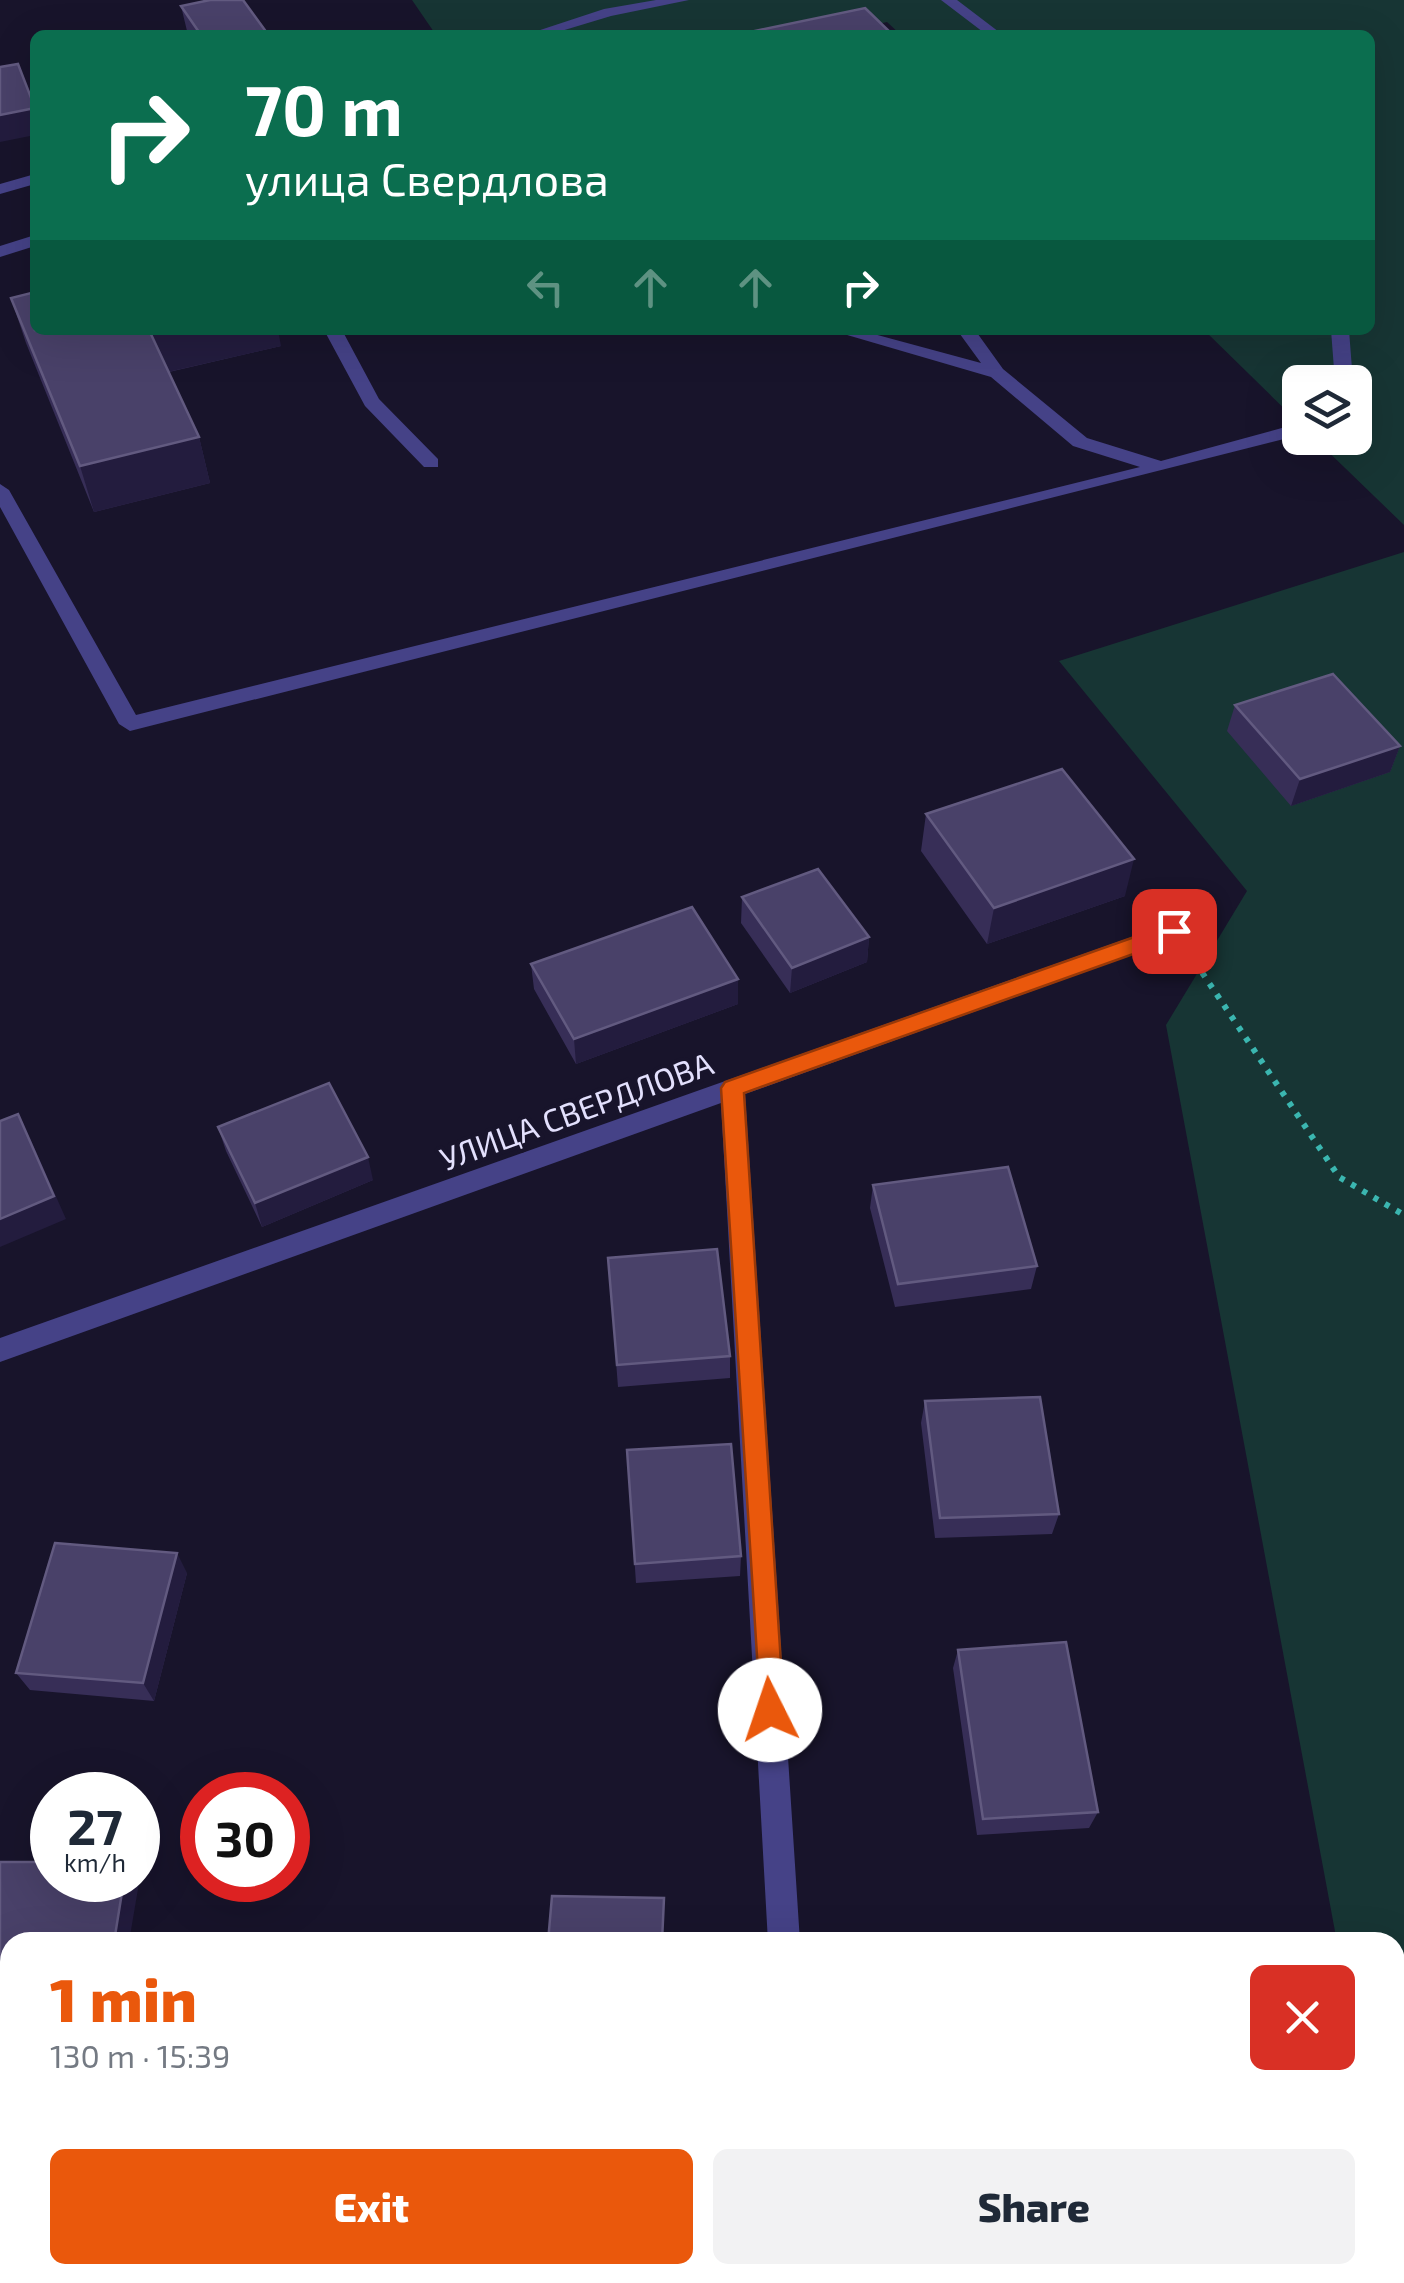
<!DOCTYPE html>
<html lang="en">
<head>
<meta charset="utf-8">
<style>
	body { margin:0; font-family:"Exo 2",sans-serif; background:#f2f2f3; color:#1f2937; height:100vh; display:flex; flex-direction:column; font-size:38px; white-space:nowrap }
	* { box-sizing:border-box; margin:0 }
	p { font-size:32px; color:#747a83 }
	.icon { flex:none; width:55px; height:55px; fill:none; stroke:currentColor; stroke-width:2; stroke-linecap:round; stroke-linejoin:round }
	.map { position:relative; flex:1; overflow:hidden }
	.panel { position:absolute; left:0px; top:1932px; width:1405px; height:352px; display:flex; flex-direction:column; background:#fff; border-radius:30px 30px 0 0; box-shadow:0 10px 40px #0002 }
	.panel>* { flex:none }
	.guide { position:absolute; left:30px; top:30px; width:1345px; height:305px; border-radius:15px; box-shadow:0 10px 40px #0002; background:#0b6e4f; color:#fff; overflow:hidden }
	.controls { position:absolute; left:1282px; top:365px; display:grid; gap:20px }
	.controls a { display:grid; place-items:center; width:90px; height:90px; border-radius:15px; background:#fff; box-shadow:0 10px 40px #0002; font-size:50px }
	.speed { position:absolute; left:30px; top:1772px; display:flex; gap:20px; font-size:50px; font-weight:700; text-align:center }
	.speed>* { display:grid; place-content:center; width:130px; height:130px; border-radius:50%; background:#fff; box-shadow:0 10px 40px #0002; line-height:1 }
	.speed small { font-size:25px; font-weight:400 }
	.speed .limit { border:15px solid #d22; background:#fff; color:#111 }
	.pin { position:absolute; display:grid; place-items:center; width:85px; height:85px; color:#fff; margin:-42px; border-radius:20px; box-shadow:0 5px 15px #0006 }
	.me { position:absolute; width:110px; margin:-55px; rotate:356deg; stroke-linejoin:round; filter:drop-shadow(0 0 8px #0008) }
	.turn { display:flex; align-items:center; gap:35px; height:210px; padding:0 50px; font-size:45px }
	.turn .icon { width:130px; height:130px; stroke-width:2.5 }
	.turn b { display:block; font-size:70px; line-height:85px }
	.lanes { display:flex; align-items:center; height:95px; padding:0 50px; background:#0003; justify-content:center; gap:50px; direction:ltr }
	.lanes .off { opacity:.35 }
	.round { display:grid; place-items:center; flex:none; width:105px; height:105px; border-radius:15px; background:#f2f2f3 }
	.head { display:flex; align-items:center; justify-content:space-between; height:170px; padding:0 50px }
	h1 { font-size:60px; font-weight:800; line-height:75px; color:#ea580c }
	.primary-button { display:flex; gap:20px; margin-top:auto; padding:20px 50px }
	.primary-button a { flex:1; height:115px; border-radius:15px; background:#ea580c; color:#fff; font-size:40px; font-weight:800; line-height:115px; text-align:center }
	.primary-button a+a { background:#f2f2f3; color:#1f2937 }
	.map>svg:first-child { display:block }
	.green { fill:#173534 }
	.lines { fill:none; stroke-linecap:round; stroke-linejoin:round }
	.path { stroke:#3bb6b0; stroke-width:6; stroke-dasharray:5 8; stroke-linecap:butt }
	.minor { fill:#454287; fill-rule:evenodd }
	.wall { fill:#372e57 }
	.shaded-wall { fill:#231c3e }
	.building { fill:#494169; stroke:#625a80; stroke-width:2.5 }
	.route { fill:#ea580c; stroke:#983908; stroke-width:2.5 }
	.labels { text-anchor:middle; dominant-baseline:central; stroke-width:8; stroke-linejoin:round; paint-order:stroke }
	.street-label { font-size:32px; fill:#e3e0fd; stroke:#18142b }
</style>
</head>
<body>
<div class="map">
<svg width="1404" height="2283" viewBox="0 0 1404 2283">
	<rect width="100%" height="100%" fill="#18142b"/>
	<path class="green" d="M412,0H1404V525L1314,438H1355V382H1300V424L1204,330H1370V35H901L887,22L834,35H436Z
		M1404,552V2283H1401L1395,2251V1942H1337L1166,1025L1247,891L1059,661Z"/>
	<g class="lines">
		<path class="path" d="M1195,962L1339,1177L1404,1215"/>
		<path class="minor" d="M656,0H689L611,16L548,35H525L604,9Z
			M941,0H957L1003,35H987Z
			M35,174V184L0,194V184Z
			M35,235V246L0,257V246Z
			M324,330H342L379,399L438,459V467H424L365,406Z
			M830,330H859L981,363L957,330H975L1003,369L1087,438L1161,461L1300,423V435L130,731L119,724L0,507V484L9,490L136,715L1140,467L1073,446L991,377Z
			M1331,330H1349L1353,382H1335Z
			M1174,922L1182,925L1186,931L1182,937L745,1094L800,1942H768L721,1103L0,1362V1338Z
			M786,2275H822L823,2283H787Z"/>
	</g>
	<path class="wall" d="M181,6L267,33V35H189L187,31Z
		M11,298L281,346L169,372L199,437L210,483L94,512L26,343Z
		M1235,705L1400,746L1390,772L1291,806L1227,731Z
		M926,814L1125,896L987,944L921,851Z
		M742,897L869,937L867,962L790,993L741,923Z
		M531,964L738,979V1004L576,1064L534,989Z
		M218,1127L373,1180L262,1227L226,1151Z
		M873,1185L1037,1266L1031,1289L895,1307L870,1208Z
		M608,1258L730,1356V1378L618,1387Z
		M925,1401L1059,1514L1052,1534L935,1538L921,1423Z
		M627,1450L741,1556L740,1576L636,1583Z
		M187,1573L154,1701L30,1690L16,1673Z
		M958,1650L1098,1812L1089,1828L977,1835L953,1668Z
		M0,1862L140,1877L10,1942V2008H0Z"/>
	<path class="shaded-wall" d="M35,108V135L0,142V115Z
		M148,330H278L281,346L159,374Z
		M199,437L210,483L94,512L80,466Z
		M1400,746L1390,772L1291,806L1300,779Z
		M1134,859L1125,896L987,944L994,908Z
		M869,937L867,962L790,993L792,968Z
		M738,979V1004L576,1064L574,1039Z
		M30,1138L66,1219L0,1247V1219Z
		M368,1157L373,1180L262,1227L255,1203Z
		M177,1553L187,1573L154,1701L143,1683Z
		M138,1874L140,1877L129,1942H114L124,1880H138Z"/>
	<path class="building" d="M210,0H243L267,33L258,35H201L181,6Z
		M865,8L893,35H736Z
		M18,64L35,108L0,115V67Z
		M35,292V330H149L199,437L80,466L11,298Z
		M1333,674L1400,746L1300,779L1235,705Z
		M1062,769L1134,859L994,908L926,814Z
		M818,869L869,937L792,968L742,897Z
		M692,907L738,979L574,1039L531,964Z
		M329,1083L368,1157L255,1203L218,1127Z
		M18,1114L54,1196L0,1219V1121Z
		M1008,1167L1037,1266L898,1284L873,1185Z
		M717,1249L730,1356L617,1365L608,1258Z
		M1040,1397L1059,1514L940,1518L925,1401Z
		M731,1444L741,1556L635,1564L627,1450Z
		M55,1543L177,1553L143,1683L16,1673Z
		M1066,1642L1098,1812L983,1819L958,1650Z
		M0,1862H52V1880H124L114,1942H10V1996H0Z
		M552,1896L664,1898L662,1942H548Z
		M563,2275H700V2283H562Z"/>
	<path class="route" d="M1174,923L1184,931L1181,937L744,1093L784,1710L780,1719L770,1723L761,1719L721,1088L725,1082Z"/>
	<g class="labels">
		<g class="street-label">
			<text transform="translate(576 1110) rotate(-20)">УЛИЦА СВЕРДЛОВА</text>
		</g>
	</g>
</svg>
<div class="controls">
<a><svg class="icon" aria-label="layers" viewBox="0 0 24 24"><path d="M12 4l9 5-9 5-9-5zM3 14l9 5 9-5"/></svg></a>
</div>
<div class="speed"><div>27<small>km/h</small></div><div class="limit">30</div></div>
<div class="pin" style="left:1174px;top:931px;background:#d93025"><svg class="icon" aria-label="arrive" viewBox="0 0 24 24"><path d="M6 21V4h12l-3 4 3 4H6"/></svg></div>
<svg class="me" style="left:770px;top:1710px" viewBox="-20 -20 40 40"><circle r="19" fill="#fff"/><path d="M0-13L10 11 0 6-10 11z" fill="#ea580c"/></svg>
<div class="guide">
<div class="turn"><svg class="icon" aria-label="right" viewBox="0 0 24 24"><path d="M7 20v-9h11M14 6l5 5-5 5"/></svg><div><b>70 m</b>улица Свердлова</div></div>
<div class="lanes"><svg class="icon off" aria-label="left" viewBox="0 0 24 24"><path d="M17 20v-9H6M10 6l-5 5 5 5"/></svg><svg class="icon off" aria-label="ahead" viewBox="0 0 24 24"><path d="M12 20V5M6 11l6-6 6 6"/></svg><svg class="icon off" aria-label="ahead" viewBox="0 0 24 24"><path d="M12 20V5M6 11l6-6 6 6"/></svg><svg class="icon" aria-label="right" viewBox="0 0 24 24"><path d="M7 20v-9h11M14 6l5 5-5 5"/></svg></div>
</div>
<section class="panel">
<div class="head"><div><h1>1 min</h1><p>130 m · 15:39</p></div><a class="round" style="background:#d93025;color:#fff"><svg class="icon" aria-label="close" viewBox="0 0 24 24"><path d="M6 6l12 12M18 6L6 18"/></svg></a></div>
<div class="primary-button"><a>Exit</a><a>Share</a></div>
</section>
</div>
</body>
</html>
